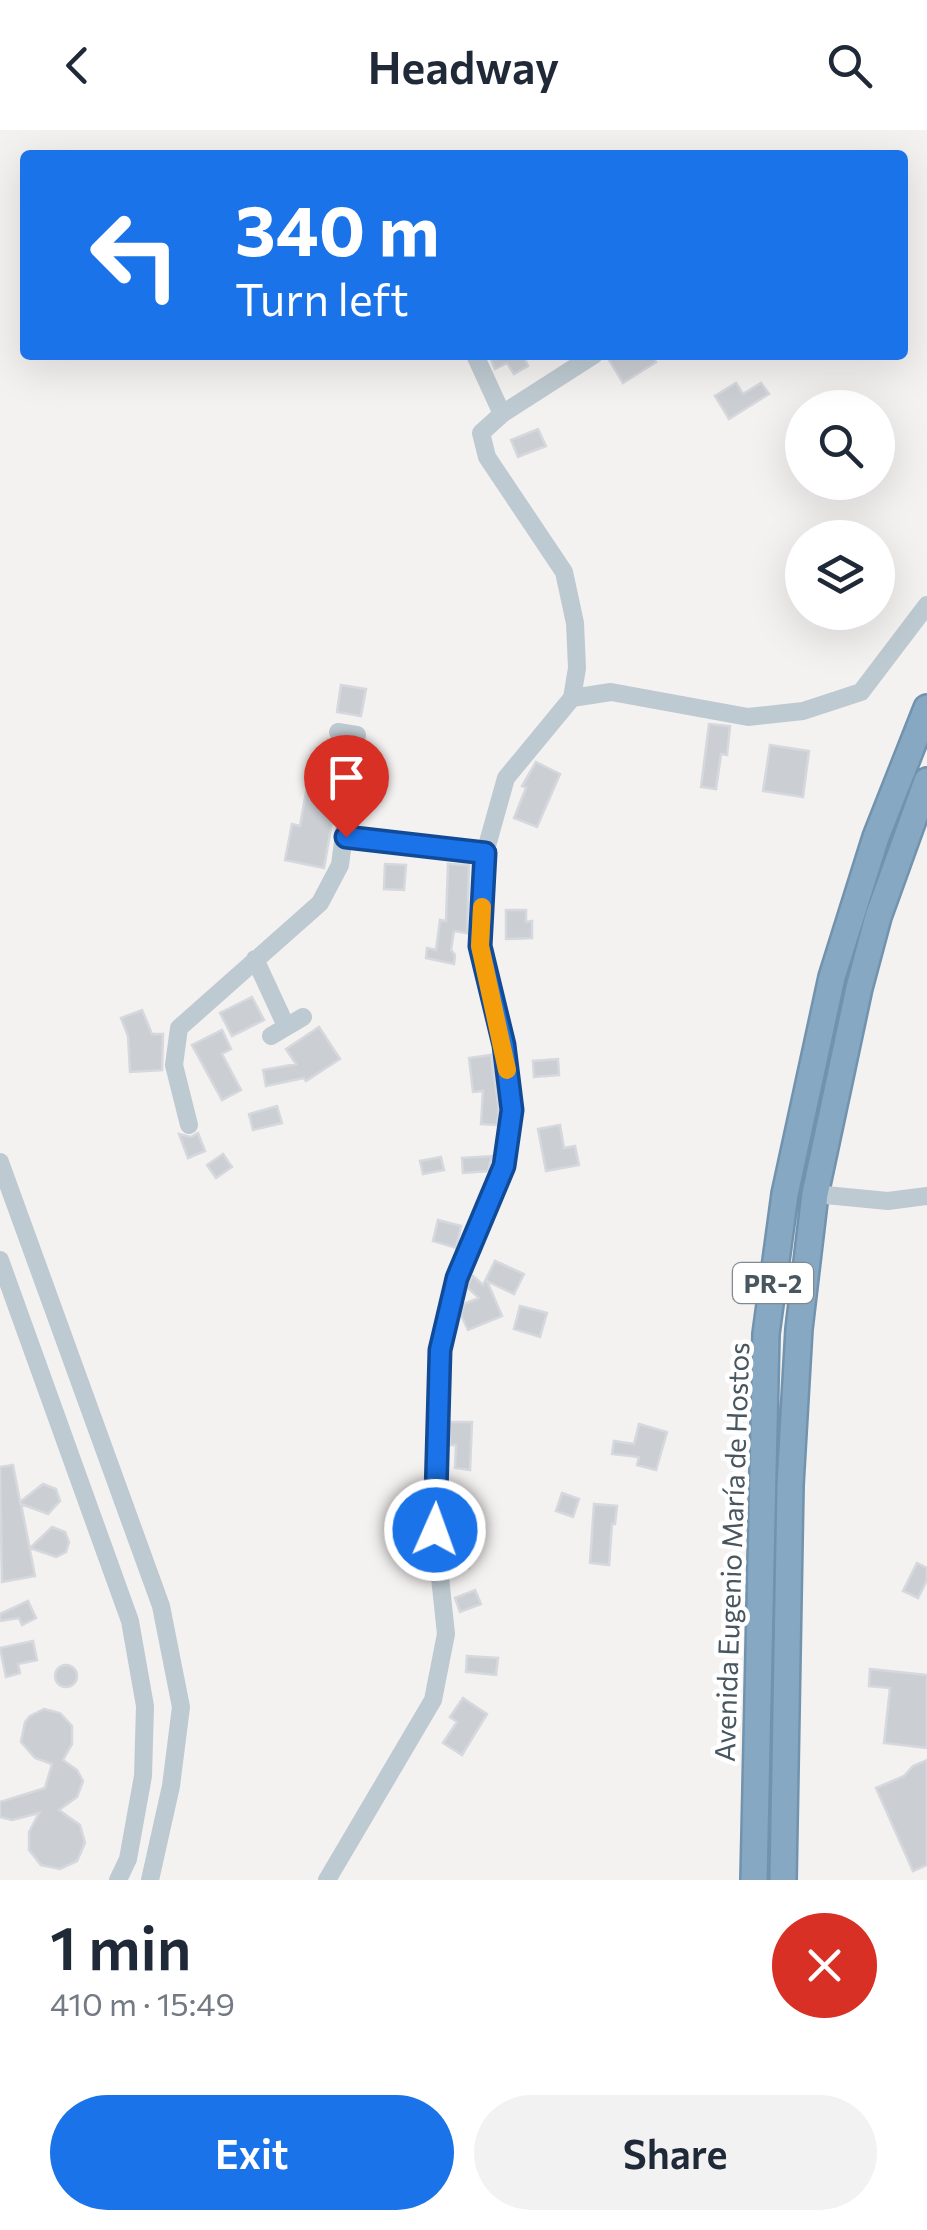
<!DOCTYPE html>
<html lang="en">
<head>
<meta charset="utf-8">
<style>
	body { margin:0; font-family:Commissioner,sans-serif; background:#f2f2f3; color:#1f2937; height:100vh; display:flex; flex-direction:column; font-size:38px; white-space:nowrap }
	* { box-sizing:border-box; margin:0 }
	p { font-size:32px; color:#747a83 }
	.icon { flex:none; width:55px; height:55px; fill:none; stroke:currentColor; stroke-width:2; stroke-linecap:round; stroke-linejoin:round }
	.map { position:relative; height:1750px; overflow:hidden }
	.drawer { display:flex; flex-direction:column; background:#fff; flex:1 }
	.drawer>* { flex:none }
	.top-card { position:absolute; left:20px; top:20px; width:888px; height:210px; border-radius:10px; box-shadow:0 10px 40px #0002; background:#1a73e8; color:#fff; overflow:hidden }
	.buttons { position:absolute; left:785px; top:260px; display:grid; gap:20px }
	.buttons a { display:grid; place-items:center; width:110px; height:110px; border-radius:50%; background:#fff; box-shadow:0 10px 40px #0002; font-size:50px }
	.pin { position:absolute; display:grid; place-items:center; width:85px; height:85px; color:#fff; margin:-102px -42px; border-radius:50% 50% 50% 0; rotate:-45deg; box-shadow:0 0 10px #0007 }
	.pin .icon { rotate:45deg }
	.me { position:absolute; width:110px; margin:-55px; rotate:2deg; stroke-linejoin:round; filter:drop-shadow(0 0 8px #0008) }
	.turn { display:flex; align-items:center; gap:35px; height:210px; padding:0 50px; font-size:45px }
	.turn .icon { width:130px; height:130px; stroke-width:2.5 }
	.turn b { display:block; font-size:70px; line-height:85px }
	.round { display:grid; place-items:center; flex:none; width:105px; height:105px; border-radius:52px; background:#f2f2f3 }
	.summary { display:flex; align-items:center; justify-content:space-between; height:170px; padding:0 50px }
	h1 { font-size:60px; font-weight:600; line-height:75px }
	.cta { display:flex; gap:20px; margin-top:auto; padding:20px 50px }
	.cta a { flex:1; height:115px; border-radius:60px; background:#1a73e8; color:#fff; font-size:40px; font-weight:600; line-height:115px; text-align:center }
	.cta a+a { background:#f2f2f3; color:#1f2937 }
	header { display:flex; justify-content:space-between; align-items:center; height:130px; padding:0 50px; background:#fff; font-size:45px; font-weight:600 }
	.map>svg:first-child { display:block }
	.building { fill:#cbcfd4; stroke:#d5d8dd; stroke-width:2.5 }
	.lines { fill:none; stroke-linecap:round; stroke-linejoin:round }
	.highway-casing { stroke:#7193ae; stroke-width:30 }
	.minor { stroke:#becad1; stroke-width:18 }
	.highway { stroke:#86a8c2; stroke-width:25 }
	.route-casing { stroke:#114b97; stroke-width:25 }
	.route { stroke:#1a73e8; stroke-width:18 }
	.slow { stroke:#f59e0b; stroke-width:18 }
	.labels { text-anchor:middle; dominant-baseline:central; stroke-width:9; stroke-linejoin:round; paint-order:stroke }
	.shield { fill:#fff; stroke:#7f8990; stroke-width:2.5 }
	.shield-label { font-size:25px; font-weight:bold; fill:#485660 }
	.street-label { font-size:28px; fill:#485660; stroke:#fff }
</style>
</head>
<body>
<header><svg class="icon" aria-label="back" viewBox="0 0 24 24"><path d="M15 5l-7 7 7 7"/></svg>Headway<svg class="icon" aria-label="search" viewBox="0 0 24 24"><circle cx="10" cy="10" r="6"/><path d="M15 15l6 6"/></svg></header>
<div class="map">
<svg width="927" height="1750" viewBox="0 0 927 1750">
	<rect width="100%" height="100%" fill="#f4f1f1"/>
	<path class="building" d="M489,225H523L528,236L514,244L507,233L495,239Z
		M617,225H652L656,232L623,253L609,230Z
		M736,253L743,264L761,253L769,264L729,289L715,266Z
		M538,299L546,316L518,327L511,310Z
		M341,555L366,559L361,586L337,582Z
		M709,594L730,596L727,625L721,624L716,659L701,657Z
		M328,610L343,615L340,635L325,632Z
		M770,615L809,621L803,667L763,661Z
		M536,632L560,644L537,697L514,688L526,658L522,656Z
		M308,651L338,657L324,738L285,730L292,694L300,696Z
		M385,734L406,735L404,760L384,759Z
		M448,734L469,735L467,803L454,801L451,820L455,825L454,834L426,828L427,818L436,820L440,790L446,791Z
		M506,780H526V792L532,791V808L506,809Z
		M252,867L264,890L232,906L220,883Z
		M142,880L152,904H163L162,940L130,942L128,906L121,888Z
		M319,897L340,929L306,951L304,948L266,956L263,940L296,934L286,919Z
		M222,900L231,919L222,924L241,960L222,970L192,915Z
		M491,925L499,980L497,995L481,994L483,961L473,962L469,928Z
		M558,929L559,945L534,947L533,931Z
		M277,976L282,993L253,1000L249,984Z
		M560,995L564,1018L575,1016L579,1035L546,1041L538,999Z
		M198,1003L205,1021L188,1028L179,1004L191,1007Z
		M223,1024L232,1037L216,1048L207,1035Z
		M492,1026L488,1041L463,1043L462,1028Z
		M441,1027L444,1040L423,1044L420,1031Z
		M438,1090L461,1096L456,1118L433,1111Z
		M495,1131L524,1144L514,1164L487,1151L502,1186L468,1200L461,1185L464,1174L479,1168L468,1158L469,1153L473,1146L483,1155Z
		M520,1176L547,1183L540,1207L514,1199Z
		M450,1292H472L470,1340L455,1338L456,1315H450Z
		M639,1294L667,1302L656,1340L637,1335L639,1327L612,1324L614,1311L634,1314Z
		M13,1335L20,1372L43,1354L56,1359L60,1371L48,1384L21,1374L35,1446L2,1452L0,1337Z
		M562,1363L579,1369L573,1387L556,1381Z
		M594,1374L617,1376L615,1394H612L609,1435L590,1433Z
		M456,1383L481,1391L478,1402L468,1400L463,1424L472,1426L469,1438L451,1434L458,1396L453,1394Z
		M52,1397L65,1402L69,1412L66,1422L56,1427L30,1418Z
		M917,1433L927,1438V1450L918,1468L903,1461Z
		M475,1460L481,1474L460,1482L455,1468Z
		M28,1471L36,1488L22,1495L19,1488L0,1491V1484Z
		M33,1511L37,1530L18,1534L20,1543L6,1547L0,1518Z
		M467,1526L498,1528L496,1545L466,1542Z
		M55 1546a11 11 0 1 1 22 0a11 11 0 1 1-22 0Z
		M870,1539L927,1545V1618L884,1613L890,1558L869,1556Z
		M463,1568L487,1584L462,1625L443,1613L457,1592L450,1587Z
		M44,1579L60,1583L72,1596V1614L63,1630L77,1640L83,1651L77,1667L59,1680L80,1695L85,1713L77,1731L60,1739L41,1735L29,1720V1702L39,1683L12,1690L0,1687V1672L45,1658L52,1634L35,1628L21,1612L25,1592L30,1586Z
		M927,1630V1735L913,1741L876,1658L904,1646L913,1636Z"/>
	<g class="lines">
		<defs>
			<path id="highway" d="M754,1750L766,1204L785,1064L832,847L876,707L927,578
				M783,1750L790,1355L799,1199L815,1064L859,858L878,787L927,651"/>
		</defs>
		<use href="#highway" class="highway-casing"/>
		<path class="minor" d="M475,225L502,284
			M572,568L577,538L575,493L564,442L487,327L481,303L502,284L594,225
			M345,707L485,723
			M255,829L286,896
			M271,906L303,887
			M189,995L174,935L179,898L320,773L340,735L357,605L338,602
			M0,1032L161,1476L181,1577L171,1656L150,1750
			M815,1064L888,1071L927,1066
			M0,1130L130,1491L145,1576L143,1646L128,1729L118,1750
			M327,1750L433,1570L446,1504L435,1400L440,1220L457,1149L504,1036L512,980L504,915L481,816L485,723L506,648L572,568L611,562L748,587L803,581L861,562L927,475"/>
		<use href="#highway" class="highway"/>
	</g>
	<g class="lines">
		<defs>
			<path id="route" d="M346,707L485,723L480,816L504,915L512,980L504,1036L457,1148L440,1220L435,1400"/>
		</defs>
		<use href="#route" class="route-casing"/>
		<use href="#route" class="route"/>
		<path class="slow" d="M482,777L480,816L507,940"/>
	</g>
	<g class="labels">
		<rect class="shield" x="733" y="1133" width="80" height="40" rx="8"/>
		<g class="shield-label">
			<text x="773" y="1153">PR-2</text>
		</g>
		<g class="street-label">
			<text transform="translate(731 1422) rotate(-88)">Avenida Eugenio María de Hostos</text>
		</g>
	</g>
</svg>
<div class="buttons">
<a><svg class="icon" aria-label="search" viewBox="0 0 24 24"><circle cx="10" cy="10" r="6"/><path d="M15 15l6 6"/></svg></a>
<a><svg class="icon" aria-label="layers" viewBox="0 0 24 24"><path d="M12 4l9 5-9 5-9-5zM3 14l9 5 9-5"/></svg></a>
</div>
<div class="pin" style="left:346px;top:707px;background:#d93025"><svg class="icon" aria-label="arrive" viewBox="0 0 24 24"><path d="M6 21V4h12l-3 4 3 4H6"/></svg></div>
<svg class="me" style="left:435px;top:1400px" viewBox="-20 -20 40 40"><circle r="17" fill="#1a73e8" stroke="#fff" stroke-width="3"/><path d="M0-11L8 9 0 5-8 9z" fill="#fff"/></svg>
<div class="top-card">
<div class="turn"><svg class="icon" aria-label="left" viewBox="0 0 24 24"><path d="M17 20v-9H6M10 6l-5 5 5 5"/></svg><div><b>340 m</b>Turn left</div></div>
</div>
</div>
<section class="drawer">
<div class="summary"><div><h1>1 min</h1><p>410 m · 15:49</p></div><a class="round" style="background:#d93025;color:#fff"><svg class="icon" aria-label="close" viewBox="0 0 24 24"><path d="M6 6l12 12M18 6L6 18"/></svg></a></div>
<div class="cta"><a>Exit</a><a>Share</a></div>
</section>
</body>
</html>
